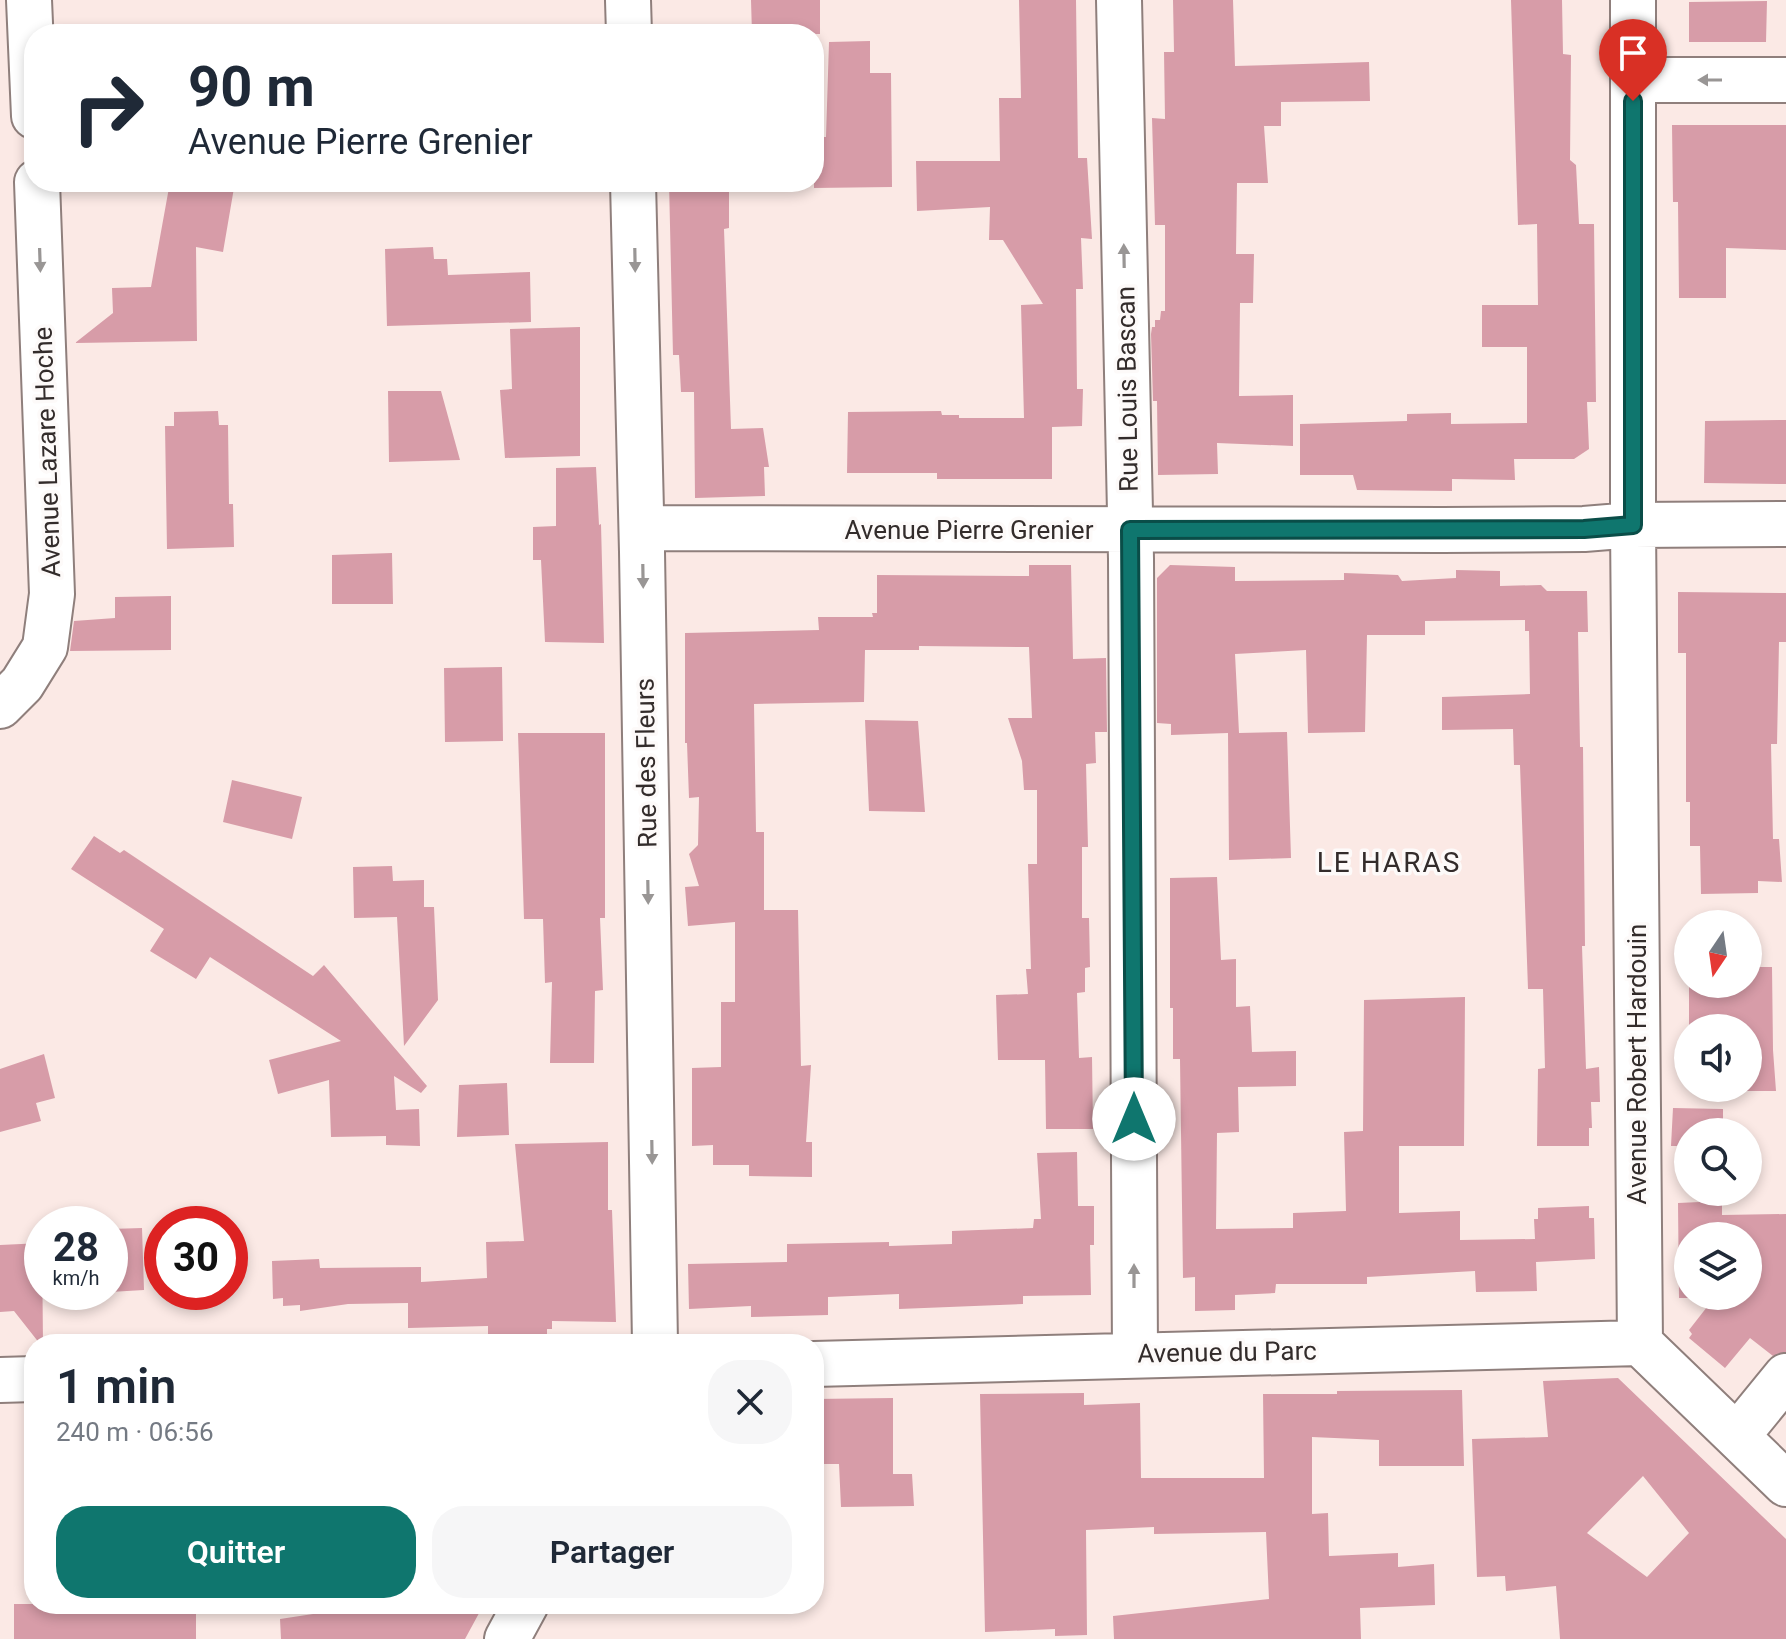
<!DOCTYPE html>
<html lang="fr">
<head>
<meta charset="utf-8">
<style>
	body { margin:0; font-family:Roboto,sans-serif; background:#f6f6f7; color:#1f2937; height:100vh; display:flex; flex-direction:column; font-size:30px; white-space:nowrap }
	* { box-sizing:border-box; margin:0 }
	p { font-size:26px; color:#747a83 }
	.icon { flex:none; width:44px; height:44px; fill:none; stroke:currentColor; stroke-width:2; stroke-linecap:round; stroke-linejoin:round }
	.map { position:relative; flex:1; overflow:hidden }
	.details { position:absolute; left:24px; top:1334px; width:800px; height:280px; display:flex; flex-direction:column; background:#fff; border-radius:32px; box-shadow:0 4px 12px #0003 }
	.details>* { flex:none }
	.top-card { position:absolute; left:24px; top:24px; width:800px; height:168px; border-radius:32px; box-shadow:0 4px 12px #0003; background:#fff; color:#1f2937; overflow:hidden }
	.needle { width:52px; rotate:193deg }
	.fabs { position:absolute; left:1674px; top:910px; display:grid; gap:16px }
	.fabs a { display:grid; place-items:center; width:88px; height:88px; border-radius:50%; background:#fff; box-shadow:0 4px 12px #0003; font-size:40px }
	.speed { position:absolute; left:24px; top:1206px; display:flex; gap:16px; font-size:40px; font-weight:700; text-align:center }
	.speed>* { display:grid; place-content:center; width:104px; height:104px; border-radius:50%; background:#fff; box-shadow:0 4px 12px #0003; line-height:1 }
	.speed small { font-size:20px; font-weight:400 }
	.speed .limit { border:12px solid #d22; background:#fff; color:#111 }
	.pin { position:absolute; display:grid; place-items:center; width:68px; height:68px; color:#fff; margin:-82px -34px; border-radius:50% 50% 50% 0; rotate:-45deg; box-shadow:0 0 8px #0007 }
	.pin .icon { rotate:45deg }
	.me { position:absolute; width:88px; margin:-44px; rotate:0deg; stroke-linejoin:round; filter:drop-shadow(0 0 6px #0008) }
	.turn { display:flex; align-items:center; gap:28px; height:168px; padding:0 32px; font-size:36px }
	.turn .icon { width:104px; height:104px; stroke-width:2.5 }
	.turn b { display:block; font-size:56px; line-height:68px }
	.round { display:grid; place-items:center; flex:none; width:84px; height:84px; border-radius:32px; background:#f6f6f7 }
	.overview { display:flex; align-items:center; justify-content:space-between; height:136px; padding:0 32px }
	h1 { font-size:48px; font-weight:600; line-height:60px }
	.action { display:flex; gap:16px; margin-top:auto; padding:16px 32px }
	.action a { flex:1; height:92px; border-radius:32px; background:#0f766e; color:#fff; font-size:32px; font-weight:600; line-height:92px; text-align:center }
	.action a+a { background:#f6f6f7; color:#1f2937 }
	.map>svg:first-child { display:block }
	.building { fill:#d79ca8; fill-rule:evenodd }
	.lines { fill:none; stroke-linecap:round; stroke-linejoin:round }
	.minor-casing { stroke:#8f7f7c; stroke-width:48 }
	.minor { stroke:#fff; stroke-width:44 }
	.oneway { fill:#999695 }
	.route-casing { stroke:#0a4d48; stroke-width:20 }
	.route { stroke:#0f766e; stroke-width:14 }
	.labels { text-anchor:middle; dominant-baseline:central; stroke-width:7; stroke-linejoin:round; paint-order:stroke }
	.street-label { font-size:26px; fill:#332c2b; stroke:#fdfaf9 }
	.neighbourhood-label { font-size:28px; letter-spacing:2px; fill:#332c2b; stroke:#fdfaf9 }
</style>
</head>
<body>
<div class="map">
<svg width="1786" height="1639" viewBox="0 0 1786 1639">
	<rect width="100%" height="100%" fill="#fbe9e5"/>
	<path class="building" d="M751,0H820V34H752Z
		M1019,0H1076L1078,158H1087L1092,239L1081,238L1083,289H1076L1077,389H1083L1082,426L1052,427V479H937V473H847L848,412L941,411L942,415H959V418H1024L1021,305L1043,304L1003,240H989L990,207L917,211L916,161H1000L999,98H1021Z
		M1173,0H1233L1235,66L1369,62L1370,101L1281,102V126H1264L1268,183H1237L1236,254H1254L1253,303H1240L1239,396L1293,395V446L1217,443L1218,474L1158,475L1157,401H1153L1151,334L1152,327H1155V320H1160L1161,311H1165V225H1155L1152,118L1165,119L1164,52H1174Z
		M1511,0H1562L1563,54L1571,55L1570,160L1576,165L1579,224H1594L1596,402H1587L1589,449L1574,459H1514L1515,480L1452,479V491L1357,490L1353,475H1300V424L1407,421V414L1451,413V424L1527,423V347H1482V305H1538L1537,224L1518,225Z
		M1767,1L1766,42H1689V2Z
		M870,41V73H891L892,187L814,188V137H826L829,42Z
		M1672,125H1786V250L1726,248V298H1679L1678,202H1673Z
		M170,182H235L223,252L196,247L197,341L75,343L113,313L112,288L151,287Z
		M669,182H719V190L729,191V228L724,229L731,429L763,428L769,467H764L765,496L695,498L694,392H681L679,355H673Z
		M433,247L434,259H447L448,275L530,272L531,322L387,326L385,249Z
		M580,327V456L505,458L500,390L512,389L510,329Z
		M388,391H441L460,460L389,462Z
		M218,411L219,425H228L229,504H233L234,547L167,549L165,426H174V412Z
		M1786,420V484L1704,483L1705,421Z
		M596,467L599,525L601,524L604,643L545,642L541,560H533V527L556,526V468Z
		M392,553L393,604H332V555Z
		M1029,565H1071L1073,659L1106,658L1107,732H1095L1096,763L1086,764L1088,847H1082V918H1089L1090,967L1085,968V992L1077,993L1079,1058L1092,1057L1093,1129H1046L1045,1060H998L996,995L1028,994L1026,969H1031L1028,864H1037V790H1024L1022,761L1008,718H1032L1029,647L919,646V650H865L864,702L754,704L756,832H764V910H798L801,1066L811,1065L806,1142H812V1177L749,1176V1165H713V1145L692,1146V1068L721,1067V1002H735V922L688,926L685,887L699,886L689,854L698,845L699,797L689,798L687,743H685V633L819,630L818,617H873L872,613H877V575L1029,576Z
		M1170,565L1235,567V581L1344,580V573L1398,575L1402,581L1456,578V570L1500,571V586L1541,585L1547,591H1587L1588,632H1578L1580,747H1583L1585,946H1582L1586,1069L1599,1067L1600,1102H1591L1592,1128H1589V1146H1537L1538,1069L1545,1068L1543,989H1528L1520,765H1514L1513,729L1442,730V697L1530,694L1529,631H1525V620L1425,621V635H1367L1365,732L1308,733L1306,650L1235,654L1239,733L1287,732L1291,858L1229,860L1228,733L1171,735V724L1157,723V578Z
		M1678,592L1786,593V642H1779L1777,744H1771L1773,839H1779L1782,882L1758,881V893L1701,894L1700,846H1690V802H1686V653H1678Z
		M171,596V650L70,651L74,621L115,618V597Z
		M502,667L503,741L445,742L444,668Z
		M865,720L918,721L925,812L869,811Z
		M518,733H605V918H600L603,990L595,991L594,1063H550L552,982L545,983L543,919H524Z
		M232,780L302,797L292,839L223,822Z
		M94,836L120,853L124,850L313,976L324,965L427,1086L421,1093L394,1076L396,1110L419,1109L420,1146L386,1145V1136L331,1137L329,1080L278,1094L269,1060L341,1041L210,957L196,979L150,951L164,929L71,869Z
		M392,866L393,881L424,880V907H434L438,1000L404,1046L397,917L354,918L353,867Z
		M1217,877L1221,960L1236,959V1007L1250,1006L1252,1052L1296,1051V1086L1238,1087L1239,1132L1217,1133L1216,1229L1293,1228V1213L1346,1211L1344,1132L1363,1131L1364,1000L1465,997L1464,1146H1399V1213L1460,1211V1240L1535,1239L1534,1219H1538V1208L1589,1206V1218H1594L1595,1259L1536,1262L1537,1291L1476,1292L1475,1271L1367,1277V1284H1276L1275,1293L1235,1295V1310L1195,1311V1277L1183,1278L1180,1059H1173V1008H1170V878Z
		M1748,967H1772L1773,1050L1776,1091H1744V1088H1748V1028H1689V984H1748Z
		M44,1054L55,1098L36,1103L41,1121L0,1132V1069Z
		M507,1083L509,1135L457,1137L459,1085Z
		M1673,1108L1723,1109V1132H1688V1146H1671Z
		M608,1142V1210H612L616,1322L552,1321V1329H547V1335L488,1336V1326L408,1328V1303L348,1304L300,1311V1305L283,1306V1298L273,1299L272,1261L319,1259L320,1268L421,1267V1282L487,1278L486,1242L524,1241L515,1144Z
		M1077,1152L1078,1206H1094V1245H1090L1091,1295L1023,1296V1304L899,1309V1294L828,1297V1315L751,1317V1306L689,1309L688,1264L787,1262V1244L889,1242V1246L952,1244V1231L1033,1228L1034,1219H1041L1037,1153Z
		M1722,1201V1215L1786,1214V1352L1773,1356L1750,1338L1725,1368L1689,1338L1692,1334L1689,1330L1714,1298H1679L1678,1203ZM1688,1236H1748V1296H1688Z
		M142,1228L144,1290L110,1292V1229Z
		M42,1243L43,1344H40L14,1311L0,1312V1245Z
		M1618,1378L1786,1539V1639H1560L1556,1586L1506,1591L1505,1576L1477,1577L1472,1439L1548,1437L1543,1381ZM1643,1476L1689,1533L1647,1577L1587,1533Z
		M1462,1390L1464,1466H1379V1440L1312,1437V1514L1328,1513L1329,1556L1398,1553V1567L1434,1564L1435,1605L1360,1608L1361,1639H1114L1113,1616L1269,1599L1266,1532L1154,1534V1527L1086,1530L1087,1635L1055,1636V1629L985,1632L980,1394L1084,1393V1405L1140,1403L1141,1478H1264L1263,1394H1337V1391Z
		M893,1398V1474H912L914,1506L841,1507L839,1464H814V1399Z
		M14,1604H196V1639H14Z
		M379,1604H484L465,1639H281L280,1619Z"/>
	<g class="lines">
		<defs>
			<path id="minor" d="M29,0L34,116
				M628,0L629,34
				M1119,0L1131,559L1135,1354
				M1633,0V525L1640,1343L1786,1484
				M1634,77L1656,80H1786
				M633,182L642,552L655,1344
				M642,528L1442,530L1584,529L1633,525L1786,524
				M0,706L22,684L45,647L52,594L37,182
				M814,1364L1640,1343
				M0,1380L34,1379
				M1737,1436L1786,1376
				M507,1639L526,1604"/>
		</defs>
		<use href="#minor" class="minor-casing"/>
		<use href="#minor" class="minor"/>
	</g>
	<defs><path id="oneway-solid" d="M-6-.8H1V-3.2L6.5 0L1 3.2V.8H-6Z" transform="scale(2)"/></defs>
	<g class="oneway">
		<use href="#oneway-solid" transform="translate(1710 80) rotate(180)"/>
		<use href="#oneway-solid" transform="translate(1124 256) rotate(-91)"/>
		<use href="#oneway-solid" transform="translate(40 260) rotate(88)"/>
		<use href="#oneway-solid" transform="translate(635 260) rotate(89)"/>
		<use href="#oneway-solid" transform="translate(643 576) rotate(89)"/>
		<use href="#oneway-solid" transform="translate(648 892) rotate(89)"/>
		<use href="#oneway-solid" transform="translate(652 1152) rotate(89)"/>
		<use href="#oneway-solid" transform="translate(1134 1276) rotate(-90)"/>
	</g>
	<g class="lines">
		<defs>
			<path id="route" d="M1134,1119L1130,530L1584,529L1633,525V101"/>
		</defs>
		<use href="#route" class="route-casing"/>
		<use href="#route" class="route"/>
	</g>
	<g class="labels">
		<g class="street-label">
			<text transform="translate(1127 389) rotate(-91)">Rue Louis Bascan</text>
			<text transform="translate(47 452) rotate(-92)">Avenue Lazare Hoche</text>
			<text x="969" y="530">Avenue Pierre Grenier</text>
			<text transform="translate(646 763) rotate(-91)">Rue des Fleurs</text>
			<text transform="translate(1637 1064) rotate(-90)">Avenue Robert Hardouin</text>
			<text transform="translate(1227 1352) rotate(-1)">Avenue du Parc</text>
		</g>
		<g class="neighbourhood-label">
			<text x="1389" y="862">LE HARAS</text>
		</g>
	</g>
</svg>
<div class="fabs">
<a><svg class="needle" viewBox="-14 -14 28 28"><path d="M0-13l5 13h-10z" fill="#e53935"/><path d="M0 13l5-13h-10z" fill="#747a83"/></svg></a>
<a><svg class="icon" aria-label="sound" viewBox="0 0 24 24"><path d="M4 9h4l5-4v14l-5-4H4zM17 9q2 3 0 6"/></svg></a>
<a><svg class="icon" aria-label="search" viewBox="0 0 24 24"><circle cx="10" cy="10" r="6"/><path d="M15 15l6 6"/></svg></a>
<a><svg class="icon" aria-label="layers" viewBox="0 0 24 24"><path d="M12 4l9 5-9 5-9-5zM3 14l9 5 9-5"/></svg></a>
</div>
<div class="speed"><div>28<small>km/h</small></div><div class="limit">30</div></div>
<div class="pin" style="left:1633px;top:101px;background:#d93025"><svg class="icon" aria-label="arrive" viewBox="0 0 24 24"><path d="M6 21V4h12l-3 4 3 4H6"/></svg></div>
<svg class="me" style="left:1134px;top:1119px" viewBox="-20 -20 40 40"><circle r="19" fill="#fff"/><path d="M0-13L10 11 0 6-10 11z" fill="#0f766e"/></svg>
<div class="top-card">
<div class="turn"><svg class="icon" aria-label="right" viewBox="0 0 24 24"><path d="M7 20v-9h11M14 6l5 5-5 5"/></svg><div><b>90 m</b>Avenue Pierre Grenier</div></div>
</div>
<section class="details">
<div class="overview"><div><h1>1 min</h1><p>240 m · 06:56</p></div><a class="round"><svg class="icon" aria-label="close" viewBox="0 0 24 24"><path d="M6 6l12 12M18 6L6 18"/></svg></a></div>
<div class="action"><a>Quitter</a><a>Partager</a></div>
</section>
</div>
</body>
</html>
